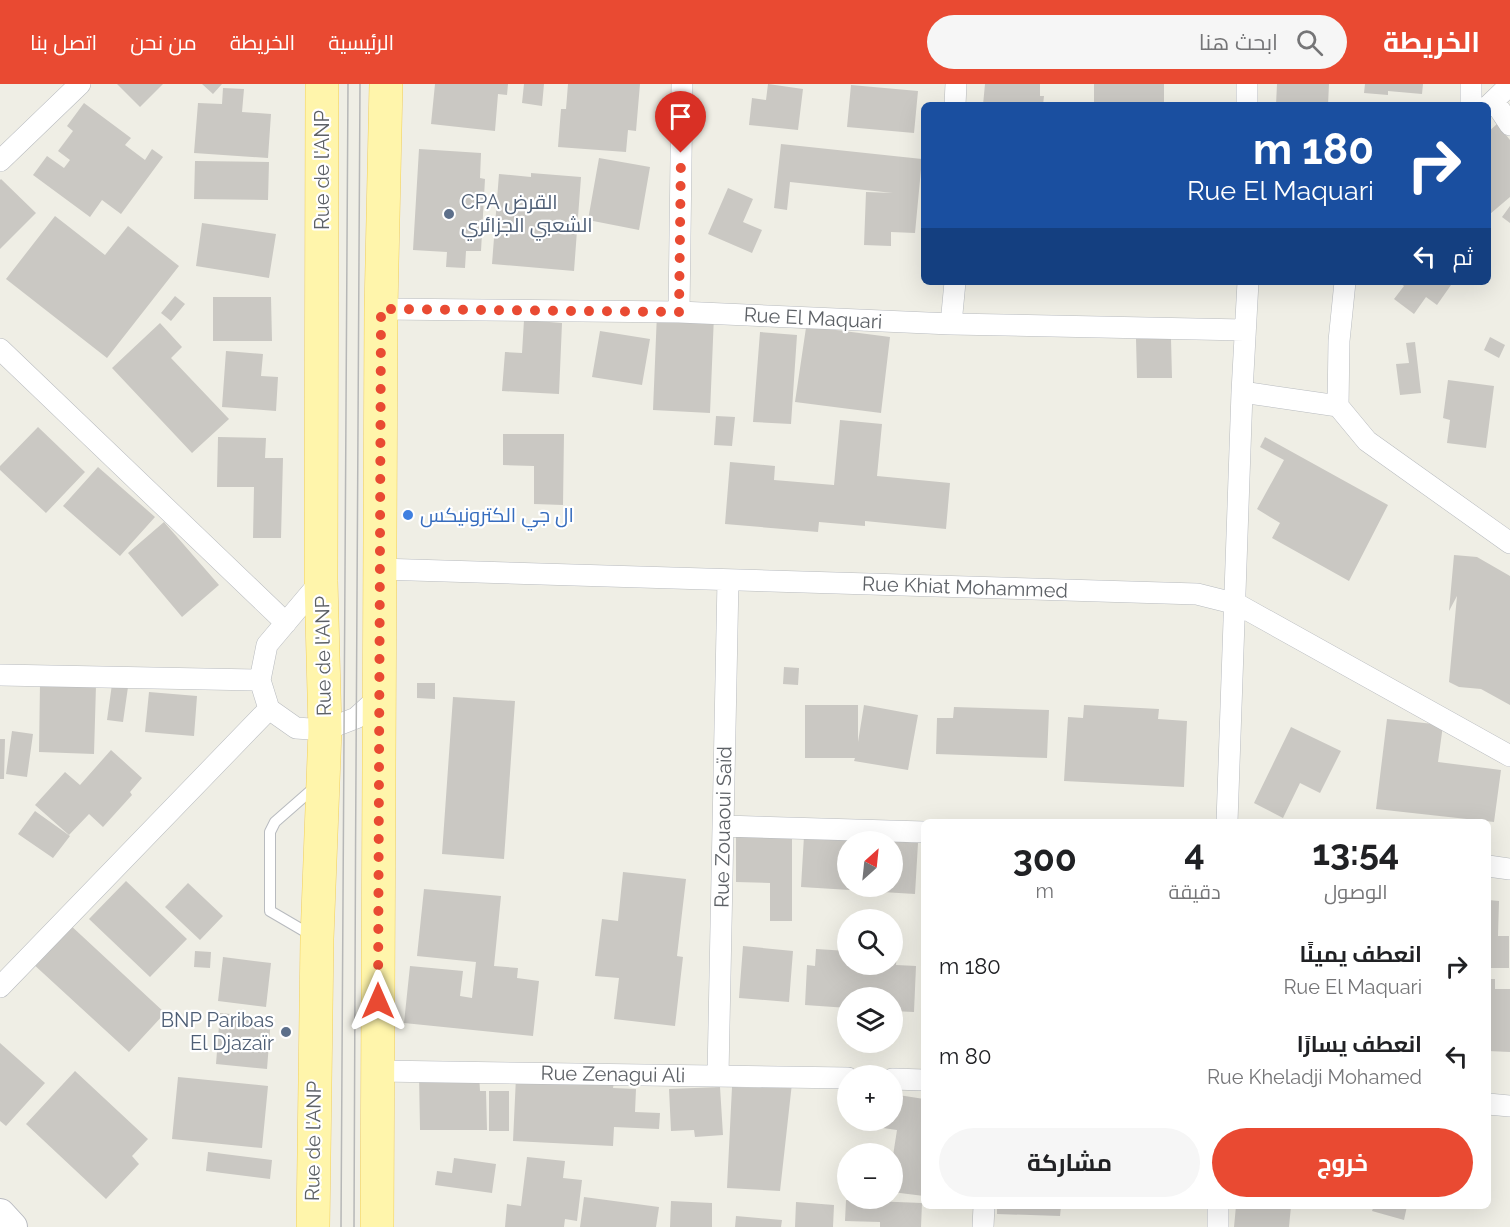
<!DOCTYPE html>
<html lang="ar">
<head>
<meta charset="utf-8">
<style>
	body { margin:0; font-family:Raleway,Cairo,sans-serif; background:#f6f6f6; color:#202124; direction:rtl; height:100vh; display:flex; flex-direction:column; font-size:22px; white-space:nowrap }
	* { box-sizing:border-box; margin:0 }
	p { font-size:20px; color:#757577 }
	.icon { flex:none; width:33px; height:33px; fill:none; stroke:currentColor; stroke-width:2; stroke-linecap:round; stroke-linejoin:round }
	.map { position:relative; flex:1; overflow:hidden; direction:ltr }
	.sheet { position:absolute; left:921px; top:735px; width:570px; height:390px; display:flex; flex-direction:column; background:#fff; border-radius:9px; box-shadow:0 6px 24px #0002; direction:rtl }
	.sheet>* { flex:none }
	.top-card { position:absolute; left:921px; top:18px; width:570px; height:183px; border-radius:9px; box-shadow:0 6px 24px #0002; direction:rtl; background:#1a4fa0; color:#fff; overflow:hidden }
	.needle { width:39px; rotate:27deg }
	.fabs { position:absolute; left:837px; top:747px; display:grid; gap:12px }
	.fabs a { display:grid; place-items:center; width:66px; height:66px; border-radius:50%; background:#fff; box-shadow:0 6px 24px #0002; font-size:30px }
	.pin { position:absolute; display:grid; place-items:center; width:51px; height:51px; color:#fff; margin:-62px -26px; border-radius:50% 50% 50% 0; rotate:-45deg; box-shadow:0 0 6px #0007 }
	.pin .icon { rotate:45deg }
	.me { position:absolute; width:66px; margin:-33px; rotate:0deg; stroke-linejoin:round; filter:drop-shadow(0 0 4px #0008) }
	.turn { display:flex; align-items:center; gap:21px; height:126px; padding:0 18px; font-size:27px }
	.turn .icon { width:78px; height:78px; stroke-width:2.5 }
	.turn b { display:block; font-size:42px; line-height:51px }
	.then { display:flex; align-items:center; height:57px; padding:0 18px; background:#0003; gap:12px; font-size:22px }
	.eta { display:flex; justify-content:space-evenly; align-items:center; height:102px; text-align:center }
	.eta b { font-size:36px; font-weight:700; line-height:42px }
	.action { display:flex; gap:12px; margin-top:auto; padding:12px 18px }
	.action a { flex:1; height:69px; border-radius:36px; background:#e94a32; color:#fff; font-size:24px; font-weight:700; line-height:69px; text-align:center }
	.action a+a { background:#f6f6f6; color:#202124 }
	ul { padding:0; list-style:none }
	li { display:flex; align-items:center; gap:18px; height:90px; padding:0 18px }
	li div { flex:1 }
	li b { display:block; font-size:22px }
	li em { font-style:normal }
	header { display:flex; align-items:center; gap:36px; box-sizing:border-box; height:84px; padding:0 30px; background:#e94a32; color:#fff }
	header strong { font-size:28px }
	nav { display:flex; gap:33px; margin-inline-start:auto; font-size:21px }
	.search { width:420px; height:54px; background:#f6f6f6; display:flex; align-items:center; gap:15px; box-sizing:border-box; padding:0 21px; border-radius:33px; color:#757577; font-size:22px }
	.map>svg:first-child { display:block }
	.building { fill:#cac8c3 }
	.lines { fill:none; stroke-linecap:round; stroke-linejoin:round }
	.lane-casing { stroke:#b8bbbf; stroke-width:12 }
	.street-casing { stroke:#b8bbbf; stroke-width:22 }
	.secondary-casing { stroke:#b9bbc1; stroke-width:32 }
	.primary-casing { stroke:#f1cf5d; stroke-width:34 }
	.lane { stroke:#fff; stroke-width:10 }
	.street { stroke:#fff; stroke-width:21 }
	.secondary { stroke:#fff; stroke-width:30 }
	.primary { stroke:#fff5ab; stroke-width:33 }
	.tram { stroke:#b6b7b7; stroke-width:1.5 }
	.route { stroke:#e94a32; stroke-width:10; stroke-dasharray:0 18 }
	.service-dot { fill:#5c6f8a; stroke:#fff; stroke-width:2 }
	.shop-dot { fill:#3f7fe0; stroke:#fff; stroke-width:2 }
	.labels { text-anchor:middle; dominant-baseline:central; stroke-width:4.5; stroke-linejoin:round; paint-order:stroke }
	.street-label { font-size:20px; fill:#5d6166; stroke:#fff }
	.service-label { font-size:20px; fill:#4e5e75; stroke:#fff; text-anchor:start }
	.shop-label { font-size:20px; fill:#366cbe; stroke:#fff; text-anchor:start }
</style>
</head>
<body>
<header>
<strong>الخريطة</strong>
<div class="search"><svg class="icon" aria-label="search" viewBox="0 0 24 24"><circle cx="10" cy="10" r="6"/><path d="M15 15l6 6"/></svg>ابحث هنا</div>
<nav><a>الرئيسية</a><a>الخريطة</a><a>من نحن</a><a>اتصل بنا</a></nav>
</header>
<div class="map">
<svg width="1510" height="1143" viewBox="0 0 1510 1143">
	<rect width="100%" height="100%" fill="#efeee5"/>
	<path class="building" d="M117,0H163L140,23Z
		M202,0H222L213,10Z
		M435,0H508L507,11L498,10L495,47L431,40Z
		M524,0H544L542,22L522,19Z
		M568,0H640L636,47L628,46L626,68L558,63L561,25H566Z
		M768,0L803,5L798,46L749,41L752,14L766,16Z
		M985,0H1040V12H1044L1043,21H983Z
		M1094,0H1164V21H1094Z
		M1277,0H1329L1328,21H1276Z
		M1365,0H1423L1422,10L1388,7V11L1364,9Z
		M851,1L918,7L914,49L847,43Z
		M223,4L244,5L242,28L271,30L268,74L194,69L198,19L222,20Z
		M84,19L131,54L125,61L145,76L152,65L163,73L121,130L102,116L90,133L33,91L47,72L64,84L70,76L58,67L73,47L67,42Z
		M1497,40L1510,56V113L1490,130L1488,127V48Z
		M781,60L922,75L915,149L891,148V162L864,161L866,108L893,109L790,98L787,126L774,124Z
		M419,65L481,69L480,94L485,95L481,167H466L465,184L446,183L447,168L413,166Z
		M599,74L650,83L639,146L588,136Z
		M195,77L269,78L268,116L194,115Z
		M531,89L581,93L574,187L492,180L499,90L531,93Z
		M1,95L36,129L0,165V96Z
		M728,104L753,115L743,138L762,146L752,169L708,150Z
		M1510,122V139L1502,133Z
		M55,132L105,171L128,142L179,182L107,274L6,195Z
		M202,139L276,150L269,194L196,182Z
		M1398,198H1447L1451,201L1437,221L1426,213L1414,230L1394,215L1404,202Z
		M175,212L185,220L171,237L161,229Z
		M213,213H271L272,257H213Z
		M657,229L714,231L710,329L653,326Z
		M524,236L562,239L559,310L502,307L505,268L522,269Z
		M807,237L836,241V246L890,253L881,329L795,318Z
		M160,239L182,263L171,274L229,335L192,369L112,284Z
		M600,247L650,255L642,301L592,293Z
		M760,248L797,251L791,340L753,338Z
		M1490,253L1505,261L1499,274L1484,266Z
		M1136,255H1171L1172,294H1137Z
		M1415,258L1421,309L1400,311L1396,280L1409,279L1406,259Z
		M226,267L263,270L261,292L278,293L276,327L222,323Z
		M1448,296L1494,302L1486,364L1447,359L1450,336L1443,334Z
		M716,332L735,333L732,362L714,361Z
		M840,336L882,340L877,392L950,399L946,445L865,437V442L819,438L818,448L725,440L730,378L775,382L774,396L834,401Z
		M38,343L85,388L46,429L0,386V382Z
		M503,350H564L563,421L534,420V382L503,381Z
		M218,353L266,354L265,374H283L281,454H253L254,403H217Z
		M1265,353L1388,421L1349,497L1272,454L1280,439L1257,425L1284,376L1260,363Z
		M98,383L155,433L120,472L63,422Z
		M164,438L219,501L182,533L128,469Z
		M1454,471L1477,473L1510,492V621L1481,605L1459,603L1449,598L1457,512L1449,527Z
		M784,583L799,584L798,601L783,600Z
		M40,599L96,601L94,670L39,668Z
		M417,599H435V615L417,614Z
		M112,600L128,603L123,638L107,636Z
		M149,608L197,612L194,652L145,648Z
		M453,613L515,617L504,775L442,770Z
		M805,621H858V658L864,621L918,631L908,686L854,677L855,674H805Z
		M1084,621L1159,625L1158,635L1187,637L1184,703L1064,697L1068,633L1083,634Z
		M954,623L1049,626L1047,674L936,670L937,634H953Z
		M1387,635L1443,641L1438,678L1501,686L1494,738L1376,725Z
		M1291,643L1341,667L1320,709L1300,699L1283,734L1254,719Z
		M12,647L33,650L27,693L6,690Z
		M0,655H5L4,695H0Z
		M111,666L142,694L130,708L132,711L103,743L89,730L69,751L35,721L65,688L80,701Z
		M35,727L70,752L53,774L18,750Z
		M736,750H792V837H770V799L736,798Z
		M804,752L871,756L848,758V802H892V757L918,759L915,810L801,803Z
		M623,788L686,795L677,872L683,873L675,942L614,935L619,894L595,892L602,835L618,837Z
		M126,797L187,855L150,893L89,835Z
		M188,799L223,832L200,856L165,823Z
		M424,805L501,812L494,882L518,884L517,894L539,897L533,952L404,939L410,882L463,887L460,912L472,914L476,878L417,872Z
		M1488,816L1499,817L1498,852H1509V884H1488Z
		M68,839L165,929L129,968L31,878Z
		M743,862L793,867L789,918L739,914Z
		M816,865L848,867V880H892V870H897L896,881L916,882L914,928L892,927V914H848V924L805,921L807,881L815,882Z
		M195,867L211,868L210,884L194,883Z
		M223,873L271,879L266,923L218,917Z
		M1488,895H1495V905H1510V968L1488,967Z
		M220,929L271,934L267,985L216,980Z
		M0,959L45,999L6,1042L0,1037Z
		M75,987L148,1055L132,1072L139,1080L106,1115L26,1040Z
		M479,990L480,1007H486L487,1046H420L419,991Z
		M178,993L268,1002L262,1064L172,1055Z
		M516,993L614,998L613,1004L636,1005L635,1028L660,1029L659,1045L614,1043L613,1062L513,1057Z
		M772,999H792L780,1107L727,1104L732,1003L760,1004Z
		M720,1003L723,1051L695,1053L694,1046L671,1047L669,1005Z
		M489,1007H509V1047H489Z
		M892,1010L924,1015V1112L892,1108V1078L897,1046L869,1042V1036H892Z
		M208,1068L272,1076L270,1095L206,1087Z
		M527,1073L565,1077L563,1094L582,1096L577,1137L565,1135L564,1143H505L507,1120L521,1122Z
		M454,1074L496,1080L492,1109L435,1101L437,1087L452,1089Z
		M584,1113L659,1123L656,1143H580Z
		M846,1116L922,1119L921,1143H880V1138L845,1137Z
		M671,1117L712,1119V1143H670Z
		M796,1118L834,1121L833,1143H795Z
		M997,1122H1061L1060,1132L997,1130Z
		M1236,1122H1291L1289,1143H1234Z
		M1374,1122H1407L1404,1136L1372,1127Z
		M736,1132L782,1136L781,1143H735Z"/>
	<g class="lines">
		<defs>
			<path id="lane" d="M311,851L270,827V748L275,738L315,703"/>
			<path id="street" d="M1247,0V21
				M1494,17L1510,41
				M955,21L956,0
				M1471,21V0
				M1488,22L1510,1
				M0,77L80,0
				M1248,198L1242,308L1338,322L1339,257L1345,198
				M381,225L679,228L951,240L1244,246
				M679,228L682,0
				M951,240L955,198
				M0,265L286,539
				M1338,322L1367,357L1510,459
				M379,485L1197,510L1237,520L1510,672
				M321,497L267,561L260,596L269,625L296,644L325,646L356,634L378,614
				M0,591L260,596
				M1227,738L1242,308
				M724,742L924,748
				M1488,782L1510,785
				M0,903L269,625
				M378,987L848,994
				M718,991L728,496
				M892,995L924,996
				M1488,1020L1510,1022
				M983,1143L984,1122
				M1218,1143V1122"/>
			<path id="secondary" d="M0,1130L12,1143"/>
			<path id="primary" d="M313,1143L317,855L325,646L321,497L322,0
				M377,1143L381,225L386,0"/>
		</defs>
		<use href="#lane" class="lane-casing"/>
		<use href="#street" class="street-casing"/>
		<use href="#secondary" class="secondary-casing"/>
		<use href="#primary" class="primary-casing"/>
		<use href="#lane" class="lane"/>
		<use href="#street" class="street"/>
		<use href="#secondary" class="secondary"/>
		<use href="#primary" class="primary"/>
		<path class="tram" d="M341,1143L348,0
			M354,1143C356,762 356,381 360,0"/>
	</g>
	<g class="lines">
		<path class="route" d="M378,917L381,225L679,228L681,69"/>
	</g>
	<g class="service-dot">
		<circle cx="449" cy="130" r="6"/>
		<circle cx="286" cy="948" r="6"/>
	</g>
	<circle class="shop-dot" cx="408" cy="431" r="6"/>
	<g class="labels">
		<g class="street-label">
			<text transform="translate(322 86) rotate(-90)">Rue de l'ANP</text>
			<text transform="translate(813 234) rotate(3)">Rue El Maquari</text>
			<text transform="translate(965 503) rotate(2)">Rue Khiat Mohammed</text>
			<text transform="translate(323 572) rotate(-91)">Rue de l'ANP</text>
			<text transform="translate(723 743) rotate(-89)">Rue Zouaoui Saïd</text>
			<text transform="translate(613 990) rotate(1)">Rue Zenagui Ali</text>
			<text transform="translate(313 1057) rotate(-89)">Rue de l'ANP</text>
		</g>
		<g class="service-label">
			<text x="461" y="118">CPA القرض<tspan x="461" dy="23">الشعبي الجزائري</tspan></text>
			<text x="274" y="936" text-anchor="end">BNP Paribas<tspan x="274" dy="23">El Djazaïr</tspan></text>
		</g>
		<g class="shop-label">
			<text x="420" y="431">ال جي الكترونيكس</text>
		</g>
	</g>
</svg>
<div class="fabs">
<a><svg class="needle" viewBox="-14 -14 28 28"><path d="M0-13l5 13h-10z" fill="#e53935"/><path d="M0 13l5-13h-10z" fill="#757577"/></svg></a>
<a><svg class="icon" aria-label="search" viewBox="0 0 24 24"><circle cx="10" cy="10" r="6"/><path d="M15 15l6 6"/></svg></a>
<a><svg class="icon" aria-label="layers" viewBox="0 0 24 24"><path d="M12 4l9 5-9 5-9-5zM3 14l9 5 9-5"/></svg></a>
<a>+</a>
<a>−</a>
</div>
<div class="pin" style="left:681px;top:69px;background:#d93025"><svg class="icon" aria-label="arrive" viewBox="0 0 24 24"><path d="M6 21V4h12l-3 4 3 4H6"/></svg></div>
<svg class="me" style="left:378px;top:917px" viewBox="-20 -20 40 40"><path d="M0-17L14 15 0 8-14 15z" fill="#e94a32" stroke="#fff" stroke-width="4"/></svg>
<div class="top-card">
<div class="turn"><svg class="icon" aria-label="right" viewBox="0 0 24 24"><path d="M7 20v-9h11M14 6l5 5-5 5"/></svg><div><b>180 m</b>Rue El Maquari</div></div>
<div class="then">ثم<svg class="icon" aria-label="left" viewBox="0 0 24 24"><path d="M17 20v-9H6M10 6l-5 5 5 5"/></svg></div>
</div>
<section class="sheet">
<div class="eta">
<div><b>13:54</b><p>الوصول</p></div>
<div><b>4</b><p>دقيقة</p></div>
<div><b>300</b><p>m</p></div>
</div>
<ul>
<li><svg class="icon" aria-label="right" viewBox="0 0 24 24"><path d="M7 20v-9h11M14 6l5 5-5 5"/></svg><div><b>انعطف يمينًا</b><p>Rue El Maquari</p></div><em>180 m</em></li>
<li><svg class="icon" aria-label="left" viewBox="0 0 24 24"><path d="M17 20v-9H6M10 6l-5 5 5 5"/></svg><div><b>انعطف يسارًا</b><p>Rue Kheladji Mohamed</p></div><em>80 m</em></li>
</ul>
<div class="action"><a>خروج</a><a>مشاركة</a></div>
</section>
</div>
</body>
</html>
